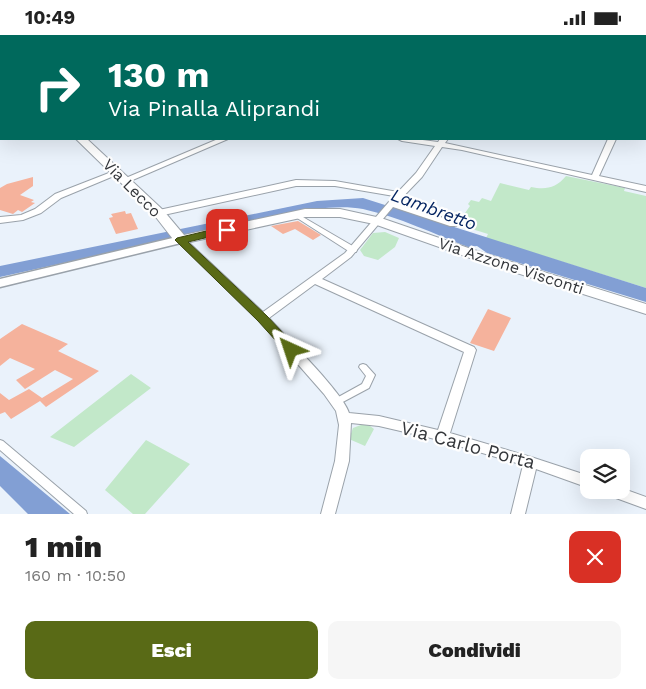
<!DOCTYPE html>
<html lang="it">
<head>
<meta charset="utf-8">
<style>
	body { margin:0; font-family:"Work Sans",sans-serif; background:#f6f6f6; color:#222; height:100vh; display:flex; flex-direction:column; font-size:19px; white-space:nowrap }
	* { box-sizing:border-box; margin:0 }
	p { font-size:16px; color:#767676 }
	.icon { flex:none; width:28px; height:28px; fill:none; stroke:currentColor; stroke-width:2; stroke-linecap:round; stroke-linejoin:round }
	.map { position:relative; height:479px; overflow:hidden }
	.sheet { display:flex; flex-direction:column; background:#fff; flex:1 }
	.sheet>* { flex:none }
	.banner { position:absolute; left:0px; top:0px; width:646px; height:105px; box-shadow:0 5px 20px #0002; background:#00695c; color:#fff; overflow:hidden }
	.controls { position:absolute; left:580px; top:414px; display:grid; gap:10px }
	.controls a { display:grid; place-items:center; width:50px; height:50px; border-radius:10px; background:#fff; box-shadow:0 5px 20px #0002; font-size:25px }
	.pin { position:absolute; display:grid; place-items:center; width:42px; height:42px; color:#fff; margin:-21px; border-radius:10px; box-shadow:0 2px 8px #0006 }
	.me { position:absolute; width:55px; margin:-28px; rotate:318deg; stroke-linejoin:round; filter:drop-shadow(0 0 4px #0008) }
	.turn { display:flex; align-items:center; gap:18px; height:105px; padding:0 25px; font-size:22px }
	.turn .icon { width:65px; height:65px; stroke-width:2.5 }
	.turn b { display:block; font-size:35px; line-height:42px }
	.round { display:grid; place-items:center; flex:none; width:52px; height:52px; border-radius:10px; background:#f6f6f6 }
	.headline { display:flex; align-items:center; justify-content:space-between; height:85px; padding:0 25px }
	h1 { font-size:30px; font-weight:800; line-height:38px }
	.primary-button { display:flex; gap:10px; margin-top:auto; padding:10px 25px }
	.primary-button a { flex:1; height:58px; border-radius:10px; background:#596a16; color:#fff; font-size:20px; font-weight:800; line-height:58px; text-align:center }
	.primary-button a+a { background:#f6f6f6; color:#222 }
	.status { display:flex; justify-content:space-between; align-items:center; height:35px; padding:0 25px; background:#fff; direction:ltr }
	.status svg { height:14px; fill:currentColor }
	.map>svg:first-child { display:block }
	.green { fill:#c2e8c9 }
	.water { fill:#829fd4 }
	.building { fill:#f5b29c }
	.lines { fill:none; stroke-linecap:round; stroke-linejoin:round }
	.pedestrian-casing { stroke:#9aa2aa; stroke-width:2 }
	.minor-casing { stroke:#9aa2aa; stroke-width:2 }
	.tertiary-casing { stroke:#9aa2aa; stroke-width:3 }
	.secondary-casing { stroke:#9aa2aa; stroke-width:2 }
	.pedestrian { fill:#fff; fill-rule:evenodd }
	.minor { fill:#fff; fill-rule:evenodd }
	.tertiary { fill:#fff; fill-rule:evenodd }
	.secondary { fill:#fff; fill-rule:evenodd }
	.rail-casing { stroke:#90969c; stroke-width:3 }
	.rail { stroke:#fefefe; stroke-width:2; stroke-dasharray:6; stroke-linecap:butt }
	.route { fill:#596a16; stroke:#3a450e }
	.labels { text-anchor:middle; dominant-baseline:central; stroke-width:4.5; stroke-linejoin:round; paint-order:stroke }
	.street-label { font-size:16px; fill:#33363a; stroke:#fefefe }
	.water-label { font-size:18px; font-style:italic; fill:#052562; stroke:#fefefe }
	.near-street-label { font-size:19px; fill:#33363a; stroke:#fefefe }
</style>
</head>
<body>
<div class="status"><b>10:49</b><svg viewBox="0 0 49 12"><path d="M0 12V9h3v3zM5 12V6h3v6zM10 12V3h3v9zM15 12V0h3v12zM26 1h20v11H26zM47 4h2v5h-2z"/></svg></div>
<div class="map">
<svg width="646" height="479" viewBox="0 0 646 479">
	<rect width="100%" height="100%" fill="#eaf2fb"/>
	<path class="green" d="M566,141L625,153L624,156L646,161V253L486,203L488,199L456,189L467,179L465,178L470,171L468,169L471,165L479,167L482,163L491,166L500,148L529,155L531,152C546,155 556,153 566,141Z
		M385,197L399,203L395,212L378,225L364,221L360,215L373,198Z
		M131,339L151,353L74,412L50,402Z
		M366,388L374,394L365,411L349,404L353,393Z
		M146,405L190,429L145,479H133L105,455Z"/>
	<path class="water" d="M363,163L646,253V267L487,218L477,211L468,212C434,199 399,182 363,174C340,170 313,174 290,178L0,242V231L317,166Z
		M0,421L70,479H28L0,451Z"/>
	<path class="building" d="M33,142V151L20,160L34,165L31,167L35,168L22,177L18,175L13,179L0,175V153L7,149Z
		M125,176L126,179L131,178L138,194L116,199L109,183L113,182L111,179Z
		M298,186L321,200L313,205L295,194L283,199L271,191Z
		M488,274L511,283L494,316L470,308Z
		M22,289L68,309L58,316L99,336L46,372L40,366L11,384L5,377L0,379V358L9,365L29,354L42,363L73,344L55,335L25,354L16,345L35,334L10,323L0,331V304Z"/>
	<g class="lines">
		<defs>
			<path id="pedestrian" d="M296,178L356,213L357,215L356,217H350L294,181L293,180Z
				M363,329L366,330L375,340L369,353L339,369L336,370L333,369L331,367L333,365L362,349L366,341L359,332L360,330Z
				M0,405L3,406L86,476L87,479H74L0,415Z"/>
			<path id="minor" d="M140,0H147L148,1H141Z
				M408,0H423L424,1H409Z
				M538,0H547L548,1H539Z
				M645,19H646V23H645Z
				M0,46H1V50H0Z
				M218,104H228L128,147H125L121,145Z
				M398,104H415L438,107L440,104H448L445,108L592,140L608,104H616L599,141L646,151V157L462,115L442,112L422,142L397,168L456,187L458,189L456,191H450L393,172L351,222L322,244L474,312L476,315L450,398L531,422L589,441V453L536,434L525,479H511L523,430L435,404L379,391L351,388L349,426L335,479H321L335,426L339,390L336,376L324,359L259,285L176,205L181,202L184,203L263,277L345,218L394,161L335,151H296L159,181L155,178L159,175L296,145L335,146L398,157L416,138L435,111L402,106ZM315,249L464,317L438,395L379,381L349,378C344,359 286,302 269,283Z
				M114,136H120L121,138L61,163L41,178L23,185L0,188V182L21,180L35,174L55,159Z
				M621,453L646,462V474L605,459L603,455H621Z"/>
			<path id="tertiary" d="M181,201L185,203L187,205L185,207L0,252V244Z"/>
			<path id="secondary" d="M0,21L1,22V28L0,27Z
				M76,104H87L163,175L184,200L305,174H340L381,183L483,218L646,269V279L473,224L374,189L340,182H305L181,209L176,208L155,181Z"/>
		</defs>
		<use href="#pedestrian" class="pedestrian-casing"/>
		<use href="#minor" class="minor-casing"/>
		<use href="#tertiary" class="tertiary-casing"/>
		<use href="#secondary" class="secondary-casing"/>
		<use href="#pedestrian" class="pedestrian"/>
		<use href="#minor" class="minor"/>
		<use href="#tertiary" class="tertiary"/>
		<use href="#secondary" class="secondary"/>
		<defs>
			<path id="rail" d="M513,0L516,1"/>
		</defs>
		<use href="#rail" class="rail-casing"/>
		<use href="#rail" class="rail"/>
	</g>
	<path class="route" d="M227,191L230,192L232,195L230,197L188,207L267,281L296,312L298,315L296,318H287L258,286L175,205L177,203Z"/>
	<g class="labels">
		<g class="street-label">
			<text transform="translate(132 153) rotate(45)">Via Lecco</text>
			<text transform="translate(511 231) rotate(18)">Via Azzone Visconti</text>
		</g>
		<g class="water-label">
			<text transform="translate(434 174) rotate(20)">Lambretto</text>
		</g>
		<g class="near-street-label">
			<text transform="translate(468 410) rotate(15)">Via Carlo Porta</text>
		</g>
	</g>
</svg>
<div class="controls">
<a><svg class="icon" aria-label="layers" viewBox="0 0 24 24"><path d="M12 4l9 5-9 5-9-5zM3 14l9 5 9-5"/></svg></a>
</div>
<div class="pin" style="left:227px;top:195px;background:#d93025"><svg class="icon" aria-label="arrive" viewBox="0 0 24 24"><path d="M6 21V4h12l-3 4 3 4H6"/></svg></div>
<svg class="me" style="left:291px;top:315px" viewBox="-20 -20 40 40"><path d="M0-17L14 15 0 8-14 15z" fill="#596a16" stroke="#fff" stroke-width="4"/></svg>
<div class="banner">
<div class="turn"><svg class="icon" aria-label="right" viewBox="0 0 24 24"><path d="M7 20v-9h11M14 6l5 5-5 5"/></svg><div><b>130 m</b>Via Pinalla Aliprandi</div></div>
</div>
</div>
<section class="sheet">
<div class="headline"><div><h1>1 min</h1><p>160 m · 10:50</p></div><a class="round" style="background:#d93025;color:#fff"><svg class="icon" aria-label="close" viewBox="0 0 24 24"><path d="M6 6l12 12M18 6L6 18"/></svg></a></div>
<div class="primary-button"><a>Esci</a><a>Condividi</a></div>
</section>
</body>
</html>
